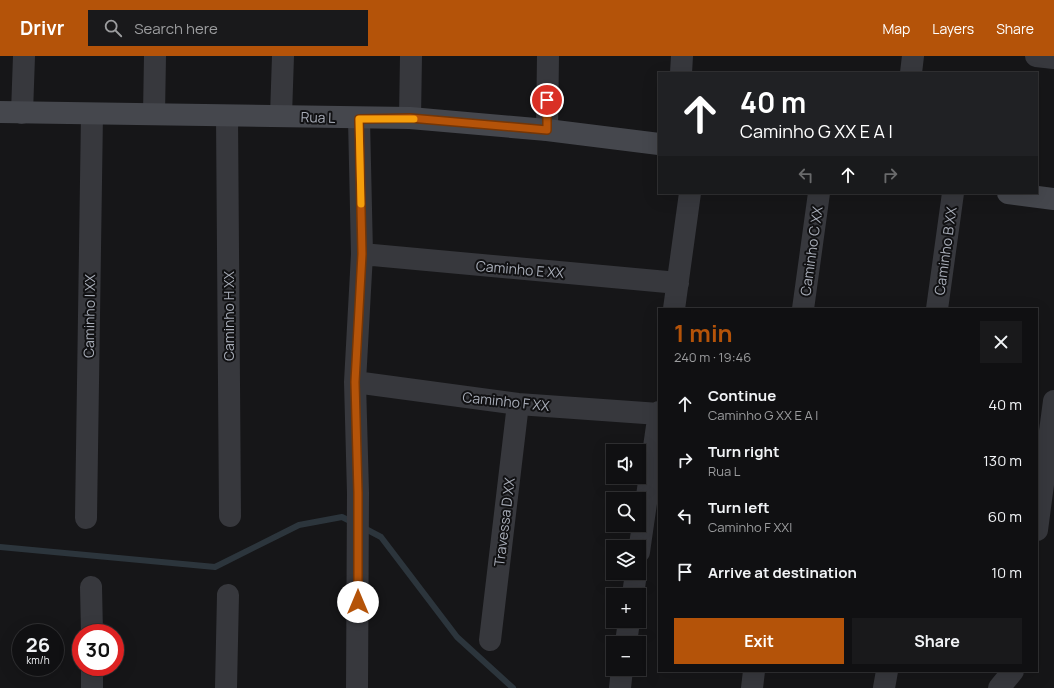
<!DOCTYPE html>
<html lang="en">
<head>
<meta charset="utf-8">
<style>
	body { margin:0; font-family:Manrope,sans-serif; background:#19191b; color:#f1f3f6; height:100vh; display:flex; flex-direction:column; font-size:15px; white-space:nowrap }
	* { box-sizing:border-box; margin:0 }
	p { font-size:13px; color:#9c9d9f }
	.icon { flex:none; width:22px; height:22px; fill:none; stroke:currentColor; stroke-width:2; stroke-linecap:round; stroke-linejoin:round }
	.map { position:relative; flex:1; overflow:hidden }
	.drawer { position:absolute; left:658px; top:252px; width:380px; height:364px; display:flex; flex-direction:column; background:#101012; border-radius:0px; box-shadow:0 4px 16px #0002,0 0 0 1px #303032 }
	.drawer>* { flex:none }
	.top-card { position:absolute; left:658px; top:16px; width:380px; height:122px; border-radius:0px; box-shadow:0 4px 16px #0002,0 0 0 1px #303032; background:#202124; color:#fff; overflow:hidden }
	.fabs { position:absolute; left:606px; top:388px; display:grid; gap:8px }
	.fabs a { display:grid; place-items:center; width:40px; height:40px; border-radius:0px; background:#101012; box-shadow:0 4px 16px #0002,0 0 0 1px #303032; font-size:20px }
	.speed { position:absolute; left:12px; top:568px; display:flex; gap:8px; font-size:20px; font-weight:700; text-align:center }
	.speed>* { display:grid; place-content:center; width:52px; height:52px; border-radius:50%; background:#101012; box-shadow:0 4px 16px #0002,0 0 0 1px #303032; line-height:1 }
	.speed small { font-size:10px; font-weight:400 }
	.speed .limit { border:6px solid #d22; background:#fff; color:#111 }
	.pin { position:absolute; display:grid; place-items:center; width:34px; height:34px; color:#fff; margin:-17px; border:2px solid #fff; border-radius:50%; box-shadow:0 1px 4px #0007 }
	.me { position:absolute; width:44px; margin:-22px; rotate:0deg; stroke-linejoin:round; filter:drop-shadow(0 0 3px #0008) }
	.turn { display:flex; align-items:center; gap:14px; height:84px; padding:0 16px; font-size:18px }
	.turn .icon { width:52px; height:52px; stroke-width:2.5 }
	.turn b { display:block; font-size:28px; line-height:34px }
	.lanes { display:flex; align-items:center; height:38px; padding:0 16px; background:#0003; justify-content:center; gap:20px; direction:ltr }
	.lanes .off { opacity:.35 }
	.round { display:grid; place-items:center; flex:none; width:42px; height:42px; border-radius:0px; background:#19191b }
	.overview { display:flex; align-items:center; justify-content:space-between; height:68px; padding:0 16px }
	h1 { font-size:24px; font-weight:700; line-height:30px; color:#b45309 }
	.primary-button { display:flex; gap:8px; margin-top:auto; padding:8px 16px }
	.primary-button a { flex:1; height:46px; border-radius:0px; background:#b45309; color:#fff; font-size:16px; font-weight:700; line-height:46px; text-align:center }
	.primary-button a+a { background:#19191b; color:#f1f3f6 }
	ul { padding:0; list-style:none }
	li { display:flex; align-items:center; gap:12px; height:56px; padding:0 16px }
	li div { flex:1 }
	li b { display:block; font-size:15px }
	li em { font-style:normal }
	header { display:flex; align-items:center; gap:24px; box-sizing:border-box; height:56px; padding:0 20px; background:#b45309; color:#fff }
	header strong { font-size:19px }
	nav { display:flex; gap:22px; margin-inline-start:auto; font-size:14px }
	.search { width:280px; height:36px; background:#19191b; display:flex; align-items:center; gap:10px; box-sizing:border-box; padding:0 14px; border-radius:0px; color:#9c9d9f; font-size:15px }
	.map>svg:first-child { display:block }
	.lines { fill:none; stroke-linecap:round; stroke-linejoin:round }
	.stream { stroke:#2c353c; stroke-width:6 }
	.street { stroke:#37383d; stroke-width:22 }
	.secondary { stroke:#45474d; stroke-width:22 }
	.route-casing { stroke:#753606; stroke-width:10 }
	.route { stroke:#b45309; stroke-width:7 }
	.slow { stroke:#f59e0b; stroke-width:7 }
	.labels { text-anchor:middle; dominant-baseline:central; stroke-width:4; stroke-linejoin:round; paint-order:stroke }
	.street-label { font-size:14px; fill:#a8adb8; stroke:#111113 }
</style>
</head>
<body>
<header>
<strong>Drivr</strong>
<div class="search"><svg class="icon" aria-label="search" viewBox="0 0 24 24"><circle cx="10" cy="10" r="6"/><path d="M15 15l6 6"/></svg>Search here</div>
<nav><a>Map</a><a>Layers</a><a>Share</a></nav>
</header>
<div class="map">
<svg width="1054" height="632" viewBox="0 0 1054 632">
	<rect width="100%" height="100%" fill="#161618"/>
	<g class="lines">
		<path class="stream" d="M362,471L381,481L457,581L513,632
			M0,491L215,511L299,469L342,461L354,467"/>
		<path class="street" d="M1036,0L1054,2
			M681,17L682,0
			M911,17L913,0
			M22,57L24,0
			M154,58L155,0
			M227,60L230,460
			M281,60L283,0
			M410,62L411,0
			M547,74L548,0
			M362,198L678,227
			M674,253L690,137
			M803,253L819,137
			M937,253L953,137
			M355,326L518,348L659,358
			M86,462L92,58
			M1037,474L1054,345
			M639,496L659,356
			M91,531L92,577
			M633,539L636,517
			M490,584L518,348
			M626,587L629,565
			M92,611V632
			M226,632L228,539
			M357,632L358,437L355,326L362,198L359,63
			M620,632L622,613
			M752,632L754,615
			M884,632L887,615
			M999,632L1013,615"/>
		<path class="secondary" d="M0,56L410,62L547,74L659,88
			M1008,137L1054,143"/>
	</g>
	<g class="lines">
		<defs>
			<path id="route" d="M358,546V437L355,326L362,198L359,63L410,62L547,74V44"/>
		</defs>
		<use href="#route" class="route-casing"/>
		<use href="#route" class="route"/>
		<path class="slow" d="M361,148L359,63H414"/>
	</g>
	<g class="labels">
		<g class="street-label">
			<text transform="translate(318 61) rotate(2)">Rua L</text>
			<text transform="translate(811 195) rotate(-82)">Caminho C XX</text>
			<text transform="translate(945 195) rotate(-82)">Caminho B XX</text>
			<text transform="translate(520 213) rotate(5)">Caminho E XX</text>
			<text transform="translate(89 260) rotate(-89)">Caminho I XX</text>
			<text transform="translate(228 260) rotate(-90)">Caminho H XX</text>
			<text transform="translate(506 345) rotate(6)">Caminho F XX</text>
			<text transform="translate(504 466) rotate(-83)">Travessa D XX</text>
		</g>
	</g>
</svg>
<div class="fabs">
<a><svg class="icon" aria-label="sound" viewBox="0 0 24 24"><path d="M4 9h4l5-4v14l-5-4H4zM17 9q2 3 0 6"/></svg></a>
<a><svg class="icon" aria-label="search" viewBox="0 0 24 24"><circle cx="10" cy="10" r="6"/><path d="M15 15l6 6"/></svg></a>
<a><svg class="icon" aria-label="layers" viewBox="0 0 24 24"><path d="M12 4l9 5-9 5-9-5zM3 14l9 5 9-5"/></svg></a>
<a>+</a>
<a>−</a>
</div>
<div class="speed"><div>26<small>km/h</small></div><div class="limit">30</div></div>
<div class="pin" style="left:547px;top:44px;background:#d93025"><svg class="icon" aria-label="arrive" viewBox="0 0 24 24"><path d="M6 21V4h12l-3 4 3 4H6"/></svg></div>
<svg class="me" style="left:358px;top:546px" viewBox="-20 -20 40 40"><circle r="19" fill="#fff"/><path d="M0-13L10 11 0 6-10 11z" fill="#b45309"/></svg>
<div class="top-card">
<div class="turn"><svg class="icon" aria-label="ahead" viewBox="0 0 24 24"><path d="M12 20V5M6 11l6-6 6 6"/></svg><div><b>40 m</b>Caminho G XX E A I</div></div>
<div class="lanes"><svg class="icon off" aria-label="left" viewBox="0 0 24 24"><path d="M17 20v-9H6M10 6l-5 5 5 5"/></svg><svg class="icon" aria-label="ahead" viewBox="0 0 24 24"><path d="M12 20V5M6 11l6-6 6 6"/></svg><svg class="icon off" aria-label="right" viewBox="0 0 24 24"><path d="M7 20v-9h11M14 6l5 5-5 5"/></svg></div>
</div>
<section class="drawer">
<div class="overview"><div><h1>1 min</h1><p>240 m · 19:46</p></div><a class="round"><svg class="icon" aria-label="close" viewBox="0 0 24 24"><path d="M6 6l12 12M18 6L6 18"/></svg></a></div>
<ul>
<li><svg class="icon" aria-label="ahead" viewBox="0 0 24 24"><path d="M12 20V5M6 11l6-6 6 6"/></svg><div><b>Continue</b><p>Caminho G XX E A I</p></div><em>40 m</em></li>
<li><svg class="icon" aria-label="right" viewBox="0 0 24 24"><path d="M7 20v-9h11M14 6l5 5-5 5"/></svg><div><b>Turn right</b><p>Rua L</p></div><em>130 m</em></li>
<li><svg class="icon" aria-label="left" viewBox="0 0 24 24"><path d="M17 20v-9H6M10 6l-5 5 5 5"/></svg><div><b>Turn left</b><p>Caminho F XXI</p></div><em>60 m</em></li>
<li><svg class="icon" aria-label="arrive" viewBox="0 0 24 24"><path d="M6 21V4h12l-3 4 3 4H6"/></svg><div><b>Arrive at destination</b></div><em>10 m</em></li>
</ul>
<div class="primary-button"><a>Exit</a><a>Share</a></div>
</section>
</div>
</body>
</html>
